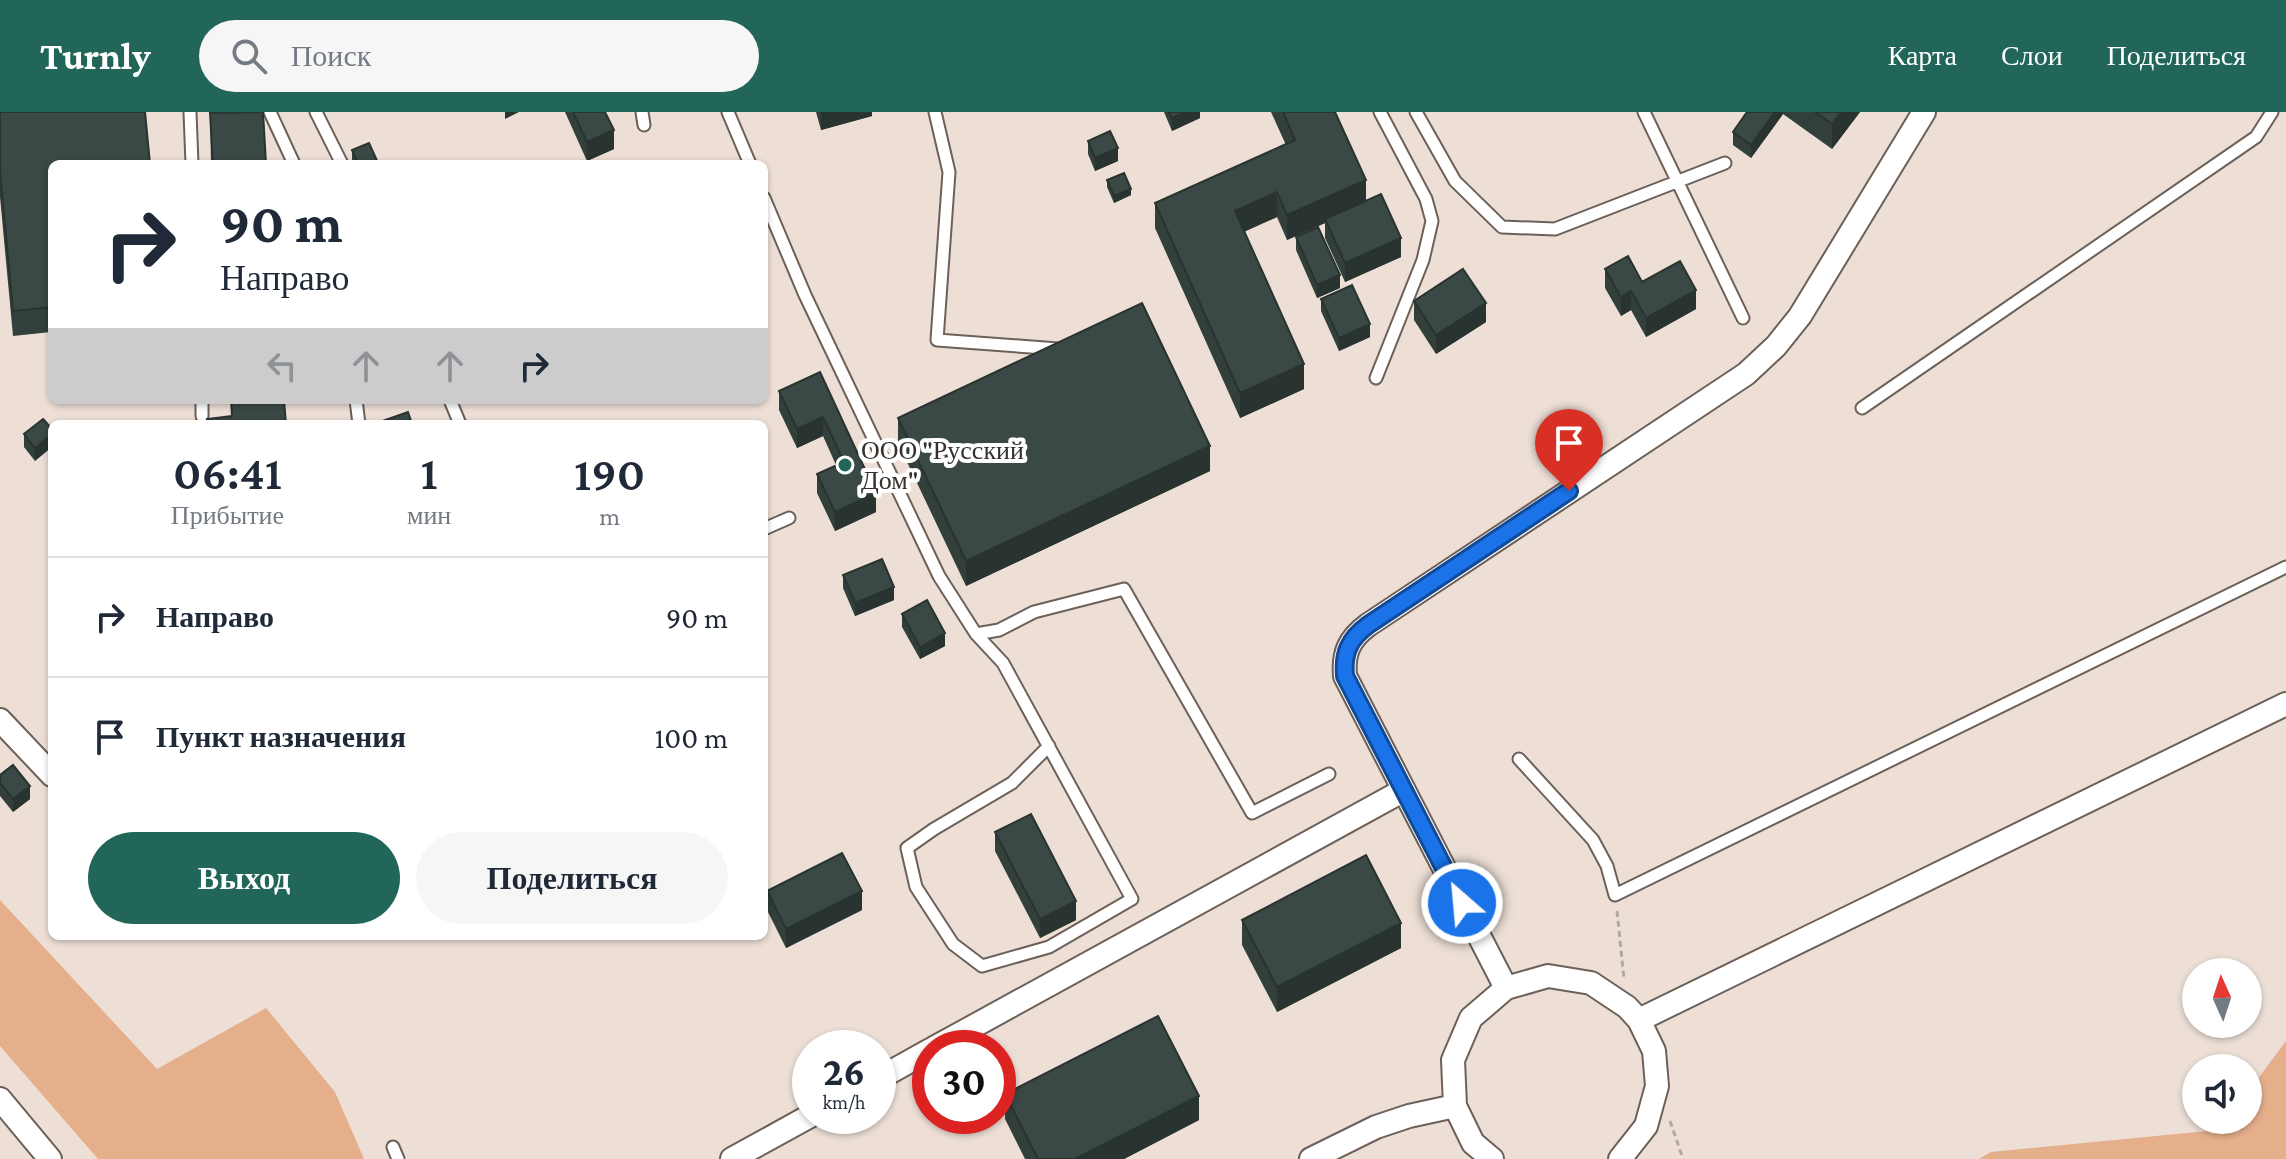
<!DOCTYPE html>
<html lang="ru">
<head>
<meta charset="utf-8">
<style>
	body { margin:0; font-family:"Crimson Pro",serif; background:#f6f6f7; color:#1f2937; height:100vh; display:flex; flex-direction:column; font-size:30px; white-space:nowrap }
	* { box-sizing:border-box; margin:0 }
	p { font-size:26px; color:#747a83 }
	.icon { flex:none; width:44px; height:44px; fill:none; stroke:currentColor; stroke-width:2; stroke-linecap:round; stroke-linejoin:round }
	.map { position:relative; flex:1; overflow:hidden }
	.panel { position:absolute; left:48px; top:308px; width:720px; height:520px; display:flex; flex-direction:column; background:#fff; border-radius:12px; box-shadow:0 2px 6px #0004 }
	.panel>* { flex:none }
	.guide { position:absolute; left:48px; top:48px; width:720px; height:244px; border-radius:12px; box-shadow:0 2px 6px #0004; background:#fff; color:#1f2937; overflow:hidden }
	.needle { width:52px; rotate:357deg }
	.controls { position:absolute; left:2182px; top:846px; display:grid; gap:16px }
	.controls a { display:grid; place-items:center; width:80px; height:80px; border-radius:50%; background:#fff; box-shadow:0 2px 6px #0004; font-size:40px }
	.speed { position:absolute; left:792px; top:918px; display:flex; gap:16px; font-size:40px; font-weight:700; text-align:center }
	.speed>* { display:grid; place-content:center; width:104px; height:104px; border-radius:50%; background:#fff; box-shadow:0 2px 6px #0004; line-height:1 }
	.speed small { font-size:20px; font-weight:400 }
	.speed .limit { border:12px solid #d22; background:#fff; color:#111 }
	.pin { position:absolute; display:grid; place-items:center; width:68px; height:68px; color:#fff; margin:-82px -34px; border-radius:50% 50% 50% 0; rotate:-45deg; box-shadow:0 0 8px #0007 }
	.pin .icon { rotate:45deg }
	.me { position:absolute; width:88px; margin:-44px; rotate:333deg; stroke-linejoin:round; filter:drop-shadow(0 0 6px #0008) }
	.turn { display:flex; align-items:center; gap:28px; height:168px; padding:0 40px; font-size:36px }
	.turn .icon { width:104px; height:104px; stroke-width:2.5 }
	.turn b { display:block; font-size:56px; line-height:68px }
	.lanes { display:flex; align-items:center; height:76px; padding:0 40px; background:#0003; justify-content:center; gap:40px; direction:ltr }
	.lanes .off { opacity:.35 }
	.eta { display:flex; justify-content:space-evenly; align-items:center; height:136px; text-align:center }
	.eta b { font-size:48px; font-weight:600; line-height:56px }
	.button { display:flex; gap:16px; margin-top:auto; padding:16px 40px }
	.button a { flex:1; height:92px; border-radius:48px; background:#216658; color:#fff; font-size:32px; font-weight:600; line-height:92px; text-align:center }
	.button a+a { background:#f6f6f7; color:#1f2937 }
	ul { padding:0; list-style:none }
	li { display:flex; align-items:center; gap:24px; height:120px; padding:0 40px; border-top:2px solid #e0e1e3 }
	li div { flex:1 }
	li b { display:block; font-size:30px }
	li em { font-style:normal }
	header { display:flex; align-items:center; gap:48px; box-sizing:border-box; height:112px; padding:0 40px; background:#216658; color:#fff }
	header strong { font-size:38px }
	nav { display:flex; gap:44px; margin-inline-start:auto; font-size:28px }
	.search { width:560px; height:72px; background:#f6f6f7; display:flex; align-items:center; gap:20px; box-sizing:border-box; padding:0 28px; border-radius:44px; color:#747a83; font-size:30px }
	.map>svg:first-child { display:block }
	.green { fill:#e5af8b }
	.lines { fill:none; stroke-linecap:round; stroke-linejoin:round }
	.service-casing { stroke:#6c6058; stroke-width:15 }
	.minor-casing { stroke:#6c6058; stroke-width:26 }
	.path { stroke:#b3a8a0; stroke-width:3; stroke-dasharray:6 4; stroke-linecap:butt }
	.service { stroke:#fff; stroke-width:11 }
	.minor { stroke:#fff; stroke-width:22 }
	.wall { fill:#323f3b }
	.shaded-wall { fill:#293330 }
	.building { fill:#3a4945; stroke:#293330; stroke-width:2 }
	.route-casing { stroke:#114b97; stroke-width:20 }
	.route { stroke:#1a73e8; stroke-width:14 }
	.poi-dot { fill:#216658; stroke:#fff; stroke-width:3 }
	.labels { text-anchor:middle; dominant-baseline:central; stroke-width:8; stroke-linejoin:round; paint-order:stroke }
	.poi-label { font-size:26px; fill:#36312d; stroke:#fff; text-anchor:start }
</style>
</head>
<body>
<header>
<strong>Turnly</strong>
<div class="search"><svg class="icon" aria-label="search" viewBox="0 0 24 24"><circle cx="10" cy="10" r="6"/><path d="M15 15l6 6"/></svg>Поиск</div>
<nav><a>Карта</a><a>Слои</a><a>Поделиться</a></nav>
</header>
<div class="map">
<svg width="2286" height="1047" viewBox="0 0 2286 1047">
	<rect width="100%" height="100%" fill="#eddfd6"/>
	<path class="green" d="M0,788L157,957L266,896L335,980L364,1047H98L0,934Z
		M2286,929V1047H1979L1991,1040L2218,1018L2226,1008H2248V980Z"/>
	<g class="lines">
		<defs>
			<path id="service" d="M190,0L192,52
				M270,0L294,52
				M316,0L342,52
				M642,0L644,13
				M728,0L750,52
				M935,0L949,60L937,228L1058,237
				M1416,0L1455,69L1502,115L1555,117L1725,51
				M1644,0L1743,206
				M764,86L805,183L939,464L976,522L999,518L1034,500L1124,477L1252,701L1329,662
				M1376,266L1423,148L1432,109L1426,87L1380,0
				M202,288V304
				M356,288L359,312
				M450,288L460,312
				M1862,296L2256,25L2272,0
				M764,417L789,406
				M976,522L1003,551L1132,787L1049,835L982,854L953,832L916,775L907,736L934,717L1012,671L1049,634
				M1519,647L1593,728L1607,754L1615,783L2286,455
				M393,1035L398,1047"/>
			<path id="minor" d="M0,608L52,663
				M1506,876L1345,564C1343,541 1349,527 1368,513L1746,262L1776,234L1800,204L1924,0
				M1639,908L2286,592
				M934,936L1404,678
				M878,967L930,938
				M0,987L50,1047
				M732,1047L810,1004
				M1311,1047L1376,1015L1409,1004L1455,994
				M1492,1047L1473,1031L1455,994L1453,948L1471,906L1506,876L1548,864L1591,871L1627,895L1639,908L1654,939L1657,974L1646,1014L1620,1047"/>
		</defs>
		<use href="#service" class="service-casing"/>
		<use href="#minor" class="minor-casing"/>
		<path class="path" d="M1617,799L1624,867
			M1670,1009L1683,1047"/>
		<use href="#service" class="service"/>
		<use href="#minor" class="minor"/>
	</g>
	<path class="wall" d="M0,0L52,52V233L51,220L13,224L0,85Z
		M565,0H605L614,37L587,49Z
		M816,0H872V4L821,18Z
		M1164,0H1200V6L1172,19Z
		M1271,0H1335L1366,89L1401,145L1345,170L1325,126V111L1287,128L1277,105L1244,119L1304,277L1240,306L1155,116V91L1286,33Z
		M1747,0H1860L1832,37L1783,2L1751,46L1733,33V20Z
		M210,1L266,52H211Z
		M1088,29L1118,49L1095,59L1088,42Z
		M352,38L378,52H352Z
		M1107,68L1131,83L1114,91L1107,75Z
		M1296,125L1340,176L1317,186L1296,138Z
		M1605,157L1642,170L1696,197L1646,225L1631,198L1621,204L1605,176Z
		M1321,187L1370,225L1339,239L1321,199Z
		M1414,189L1486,210L1436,242L1414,208Z
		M820,260L876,400L835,419L817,381V362L836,353L823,324L797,336L779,298V279Z
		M898,306L1210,359L966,474L898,331Z
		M43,307L35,349L24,335V322Z
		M843,463L894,488L855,504L843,476Z
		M902,502L945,534L920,547L902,515Z
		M0,663L30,687L13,700L0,684Z
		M995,720L1076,808L1040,826L995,739Z
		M52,722V742L49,738V725Z
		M767,779L862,798L786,836L767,798Z
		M1242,808L1401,836L1277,900L1242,833Z
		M1005,982L1199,1008L1124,1047H1025L1005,1007Z"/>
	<path class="shaded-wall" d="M505,0H519L505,7Z
		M821,0H872V4L821,18Z
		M1185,0H1200V6L1172,19V6Z
		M1775,0H1783V2L1751,46V33Z
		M1841,0H1860L1832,37V12Z
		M614,18V37L587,49V30Z
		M1118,36V49L1095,59V46Z
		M1366,68V93L1325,107V111L1287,128V103Z
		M1131,77V83L1114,91V84Z
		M1277,80V105L1235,124V99Z
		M1401,126V145L1345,170V151Z
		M1340,163V176L1317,186V173Z
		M1696,178V197L1646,225V206Z
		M1631,179V198L1621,204V185Z
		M1486,191V210L1436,242V223Z
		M1370,212V225L1339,239V226Z
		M1304,252V277L1240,306V281Z
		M823,305V324L797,336V317Z
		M52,322V335L35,349V336Z
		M1210,334V359L966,474V449Z
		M876,381V400L835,419V400Z
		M894,475V488L855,504V491Z
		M945,521V534L920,547V535Z
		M30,674V687L13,700V687Z
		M862,779V798L786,836V817Z
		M1076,789V808L1040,826V807Z
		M1401,811V836L1277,900V875Z
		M1199,984V1008L1124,1047H1075Z"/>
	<path class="building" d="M0,0H145L150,52H52V208L51,195L13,199L0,60Z
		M263,0L266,52H213L210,1Z
		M573,0H605L614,18L587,30Z
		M1169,0H1185L1172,6Z
		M1283,0H1335L1366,68L1287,103L1277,80L1235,99L1304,252L1240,281L1155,91L1295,28Z
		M1747,0H1775L1751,33L1733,20Z
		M1815,0H1841L1832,12Z
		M1110,19L1118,36L1095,46L1088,29Z
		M369,31L378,51L375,52H358L352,38Z
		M1124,61L1131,77L1114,84L1107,68Z
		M1381,82L1401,126L1345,151L1325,107Z
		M1318,115L1340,163L1317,173L1296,125Z
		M1628,144L1642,170L1680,149L1696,178L1646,206L1631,179L1621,185L1605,157Z
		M1463,157L1486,191L1436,223L1414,189Z
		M1352,173L1370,212L1339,226L1321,187Z
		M1142,191L1210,334L966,449L898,306Z
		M820,260L876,381L835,400L817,362L844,350L823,305L797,317L779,279Z
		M231,288H284L286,312H208L207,307L232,304Z
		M408,300L412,312H374Z
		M43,307L52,317V322L35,336L24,322Z
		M882,447L894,475L855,491L843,463Z
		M927,488L945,521L920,535L902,502Z
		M13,653L30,674L13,687L0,671V663Z
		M1031,702L1076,789L1040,807L995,720Z
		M842,741L862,779L786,817L767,779Z
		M1366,743L1401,811L1277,875L1242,808Z
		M1158,904L1199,984L1075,1047H1038L1005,982Z"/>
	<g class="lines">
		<defs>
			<path id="route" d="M1462,791L1345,564C1343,541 1349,527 1368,513L1569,379"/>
		</defs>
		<use href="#route" class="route-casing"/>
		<use href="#route" class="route"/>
	</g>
	<circle class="poi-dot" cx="845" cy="353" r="8"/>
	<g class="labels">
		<g class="poi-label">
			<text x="861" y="338">ООО "Русский<tspan x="861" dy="30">Дом"</tspan></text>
		</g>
	</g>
</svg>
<div class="controls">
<a><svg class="needle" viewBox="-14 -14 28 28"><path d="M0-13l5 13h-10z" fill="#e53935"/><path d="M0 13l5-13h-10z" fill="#747a83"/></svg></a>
<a><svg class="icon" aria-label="sound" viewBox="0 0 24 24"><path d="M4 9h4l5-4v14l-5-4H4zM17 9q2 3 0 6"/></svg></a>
</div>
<div class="speed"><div>26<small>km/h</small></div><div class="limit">30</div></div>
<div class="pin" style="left:1569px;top:379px;background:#d93025"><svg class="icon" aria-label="arrive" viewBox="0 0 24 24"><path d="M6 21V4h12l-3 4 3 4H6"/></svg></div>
<svg class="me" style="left:1462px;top:791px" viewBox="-20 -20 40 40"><circle r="17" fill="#1a73e8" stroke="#fff" stroke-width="3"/><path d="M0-11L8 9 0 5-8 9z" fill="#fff"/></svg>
<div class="guide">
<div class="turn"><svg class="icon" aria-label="right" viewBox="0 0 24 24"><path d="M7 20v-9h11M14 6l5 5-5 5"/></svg><div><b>90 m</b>Направо</div></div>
<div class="lanes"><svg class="icon off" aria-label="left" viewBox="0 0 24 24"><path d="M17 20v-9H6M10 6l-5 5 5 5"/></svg><svg class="icon off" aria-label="ahead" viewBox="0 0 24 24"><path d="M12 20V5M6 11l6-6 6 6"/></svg><svg class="icon off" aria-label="ahead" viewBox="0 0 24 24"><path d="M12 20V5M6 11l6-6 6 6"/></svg><svg class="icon" aria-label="right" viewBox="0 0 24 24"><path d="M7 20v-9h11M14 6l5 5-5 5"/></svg></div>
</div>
<section class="panel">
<div class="eta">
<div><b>06:41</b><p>Прибытие</p></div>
<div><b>1</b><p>мин</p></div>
<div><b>190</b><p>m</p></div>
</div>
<ul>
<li><svg class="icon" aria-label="right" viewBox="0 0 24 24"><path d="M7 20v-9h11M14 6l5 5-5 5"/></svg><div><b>Направо</b></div><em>90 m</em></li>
<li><svg class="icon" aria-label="arrive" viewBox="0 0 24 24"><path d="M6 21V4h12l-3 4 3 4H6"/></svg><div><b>Пункт назначения</b></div><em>100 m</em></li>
</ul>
<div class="button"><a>Выход</a><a>Поделиться</a></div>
</section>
</div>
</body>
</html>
